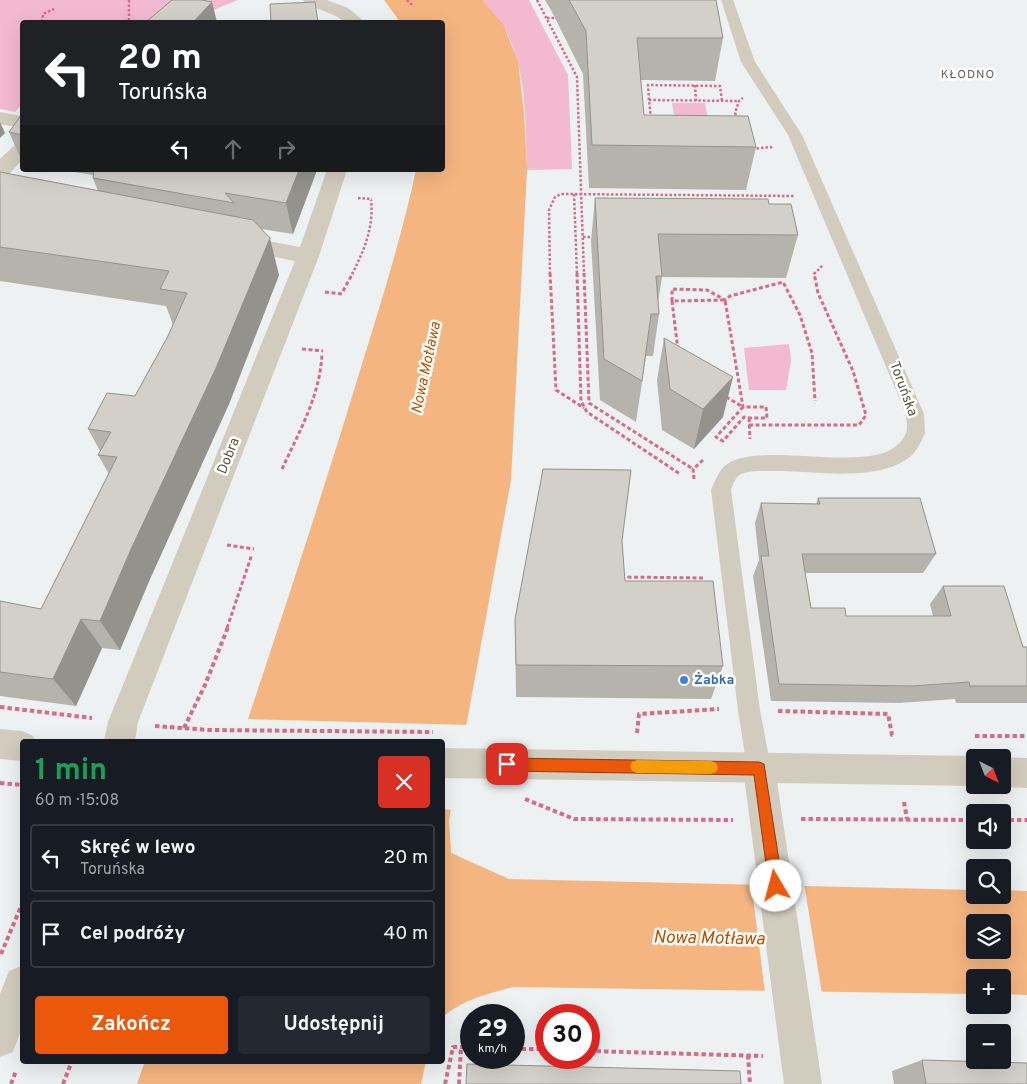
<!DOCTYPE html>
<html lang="pl">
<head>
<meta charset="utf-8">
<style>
	body { margin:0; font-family:Overpass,sans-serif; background:#242831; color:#f1f3f6; height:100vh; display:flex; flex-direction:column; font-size:19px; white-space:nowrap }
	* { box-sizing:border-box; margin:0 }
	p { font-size:16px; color:#9ea1a6 }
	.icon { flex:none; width:28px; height:28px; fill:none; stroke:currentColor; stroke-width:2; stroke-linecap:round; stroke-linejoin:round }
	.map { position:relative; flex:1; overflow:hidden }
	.panel { position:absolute; left:20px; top:739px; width:425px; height:325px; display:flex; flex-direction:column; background:#171b24; border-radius:5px; box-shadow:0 5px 20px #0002 }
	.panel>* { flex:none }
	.top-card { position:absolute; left:20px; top:20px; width:425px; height:152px; border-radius:5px; box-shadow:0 5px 20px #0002; background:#202124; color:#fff; overflow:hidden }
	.needle { width:32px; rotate:138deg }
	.controls { position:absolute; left:966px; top:749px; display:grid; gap:10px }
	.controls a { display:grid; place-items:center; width:45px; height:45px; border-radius:5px; background:#171b24; box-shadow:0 5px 20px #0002; font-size:25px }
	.speed { position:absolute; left:460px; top:1004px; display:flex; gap:10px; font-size:25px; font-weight:700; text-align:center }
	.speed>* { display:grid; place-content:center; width:65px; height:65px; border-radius:50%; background:#171b24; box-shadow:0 5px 20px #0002; line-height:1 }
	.speed small { font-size:12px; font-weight:400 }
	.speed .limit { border:8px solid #d22; background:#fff; color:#111 }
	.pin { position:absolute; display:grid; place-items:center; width:42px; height:42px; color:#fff; margin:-21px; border-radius:10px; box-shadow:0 2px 8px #0006 }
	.me { position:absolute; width:55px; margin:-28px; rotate:352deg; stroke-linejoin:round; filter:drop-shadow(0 0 4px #0008) }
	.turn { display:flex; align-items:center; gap:18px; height:105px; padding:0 15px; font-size:22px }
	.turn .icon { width:65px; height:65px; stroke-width:2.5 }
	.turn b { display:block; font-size:35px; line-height:42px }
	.lanes { display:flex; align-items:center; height:48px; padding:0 15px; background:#0003; justify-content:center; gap:25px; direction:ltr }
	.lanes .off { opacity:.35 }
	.round { display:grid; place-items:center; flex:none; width:52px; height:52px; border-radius:5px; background:#242831 }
	.headline { display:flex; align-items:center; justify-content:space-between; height:85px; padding:0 15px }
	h1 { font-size:30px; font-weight:700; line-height:38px; color:#1e9e55 }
	.action { display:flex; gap:10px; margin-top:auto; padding:10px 15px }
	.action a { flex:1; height:58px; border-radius:5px; background:#ea580c; color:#fff; font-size:20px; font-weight:700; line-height:58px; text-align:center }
	.action a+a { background:#242831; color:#f1f3f6 }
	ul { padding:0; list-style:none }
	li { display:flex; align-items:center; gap:15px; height:68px; margin:0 10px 8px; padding:0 5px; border:2px solid #363941; border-radius:5px }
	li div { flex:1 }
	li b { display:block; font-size:19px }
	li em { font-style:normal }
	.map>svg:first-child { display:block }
	.green { fill:#f3b9cf }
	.water { fill:#f4b581; fill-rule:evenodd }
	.pier { fill:#eef1f2 }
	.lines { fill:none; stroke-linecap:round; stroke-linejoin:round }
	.path-far2 { stroke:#d56d88; stroke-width:2.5; stroke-dasharray:2.5 2; stroke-linecap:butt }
	.path-far1 { stroke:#d56d88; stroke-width:3; stroke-dasharray:4 2.5; stroke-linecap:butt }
	.path { stroke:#d56d88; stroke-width:4; stroke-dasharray:4.5 3; stroke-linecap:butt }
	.service { fill:#d2ccbe; fill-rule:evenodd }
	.minor { fill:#d2ccbe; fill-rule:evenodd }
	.tertiary { fill:#d2ccbe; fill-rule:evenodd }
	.wall { fill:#b5b3ac }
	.shaded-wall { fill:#93928c }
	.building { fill:#d2d0c8; stroke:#93928c }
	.route { fill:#ea580c; stroke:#983908 }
	.slow { fill:#f59e0b }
	.shop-dot { fill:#3f7fe0; stroke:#fff; stroke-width:2 }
	.labels { text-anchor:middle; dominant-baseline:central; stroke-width:5; stroke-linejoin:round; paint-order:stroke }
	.far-neighbourhood-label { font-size:12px; letter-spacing:1px; fill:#64625a; stroke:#fff }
	.street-label { font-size:14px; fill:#5e5745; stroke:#fff }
	.shop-label { font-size:14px; font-weight:bold; fill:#366cbe; stroke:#fff; text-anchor:start }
	.water-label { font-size:15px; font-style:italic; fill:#b65100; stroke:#fff }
	.near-water-label { font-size:18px; font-style:italic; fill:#b65100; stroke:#fff }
</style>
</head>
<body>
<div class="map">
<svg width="1027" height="1084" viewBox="0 0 1027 1084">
	<rect width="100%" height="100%" fill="#eef1f2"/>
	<path class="green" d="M0,0H238L184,22H22V104L15,112L0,109Z
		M483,0H529L568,75L572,169L527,170C525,122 528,66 502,24C497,15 489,8 483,0Z
		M672,103H705L710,131H677Z
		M789,344L791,360L786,390H749L744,348Z"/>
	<path class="water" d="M384,0H483L503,24L518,61L524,113L527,170L511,480L449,820L451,853L509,879L975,890V895H1002L1003,890L1027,891V995L1003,994L1002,978H975V994L513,987C488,994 462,1000 443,1017L442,741H245L248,719C286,605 323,492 358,377C379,309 401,240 416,170H442V22H400ZM975,922H1002V950H975Z
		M145,1061H426L421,1084H137Z"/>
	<path class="pier" d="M245,719L469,725L453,810L443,809L442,741H242Z
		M751,882L804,883L822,994L765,993Z"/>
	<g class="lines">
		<path class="path-far2" d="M129,0V22
			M407,0L412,5
			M537,0L577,77L584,274
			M547,18H559
			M42,22L43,14L54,9
			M695,85L696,101
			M649,100L648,85L720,86L722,101
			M651,118L649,100L739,101
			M738,119L735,113L739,101L743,98
			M752,149L771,147L772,149
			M574,194L577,274
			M358,198L372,199
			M583,237H596
			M352,274C364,251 374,227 371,200
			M550,274L549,210L555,197L561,194L794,196
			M814,274L823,265"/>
		<path class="path-far1" d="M550,273L556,390L584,408
			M577,273L581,401L587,412L680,474
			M584,273L589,403L693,469
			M343,291L353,273
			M325,292L342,294
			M672,301V289L707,290L725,300L730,296L783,282L800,315L812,353L815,401
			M302,349L323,351
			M678,350L672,301L725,300L743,407H766L767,418H749
			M726,397L743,407L716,437L723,441L744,417L749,418
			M749,418L750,439
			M749,425H859L866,415L853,371L818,293L814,273
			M282,469C299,432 320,396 322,354
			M694,479L693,469L703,460
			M227,545L254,549
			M621,577L703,578
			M227,628L252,554"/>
		<path class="path" d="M0,707L92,718
			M778,711L888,714L892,735H894
			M155,726L209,730L433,732
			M184,728L205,685L228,627
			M637,733L639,714L719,709
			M975,736H1027
			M0,783L22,785
			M525,799L574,819L733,820
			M904,802L907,819
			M801,819L975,820
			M1002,820H1027
			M1,954L22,904
			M514,1049H546
			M589,1051L763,1056
			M748,1055L750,1084
			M11,1084L16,1071
			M63,1084L72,1061
			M445,1084L453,1047H471
			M459,1084L461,1047"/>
		<path class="service" d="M721,0H733L755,62L802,135L924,414L925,433C922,440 917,451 911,456C877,484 812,470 772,471C762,471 750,470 741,474C735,478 733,484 731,490L760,710L771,768L767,776L759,779L751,776L747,768L738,710L711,490C715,481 719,470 727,464C767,438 887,482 906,433C908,428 906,420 906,414L788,135L741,62Z"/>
		<path class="minor" d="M303,0H327L348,8L365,22H345L336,16L306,4Z
			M0,112L22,116V128L0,124Z
			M22,143V160L7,176L0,177V159L15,145Z
			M327,170H347L319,256L138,722L135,741H104L108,722L295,261L236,249L228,247L225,242L228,237L236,235L300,247Z
			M759,753L770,757L775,768L822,1084H784L743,768L748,757Z
			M22,966V1028L13,1052L0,1057V994L9,971Z"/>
		<path class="tertiary" d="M0,729L22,731L33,736L36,741H22V761L0,759Z
			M442,748L975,756L979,758H975V785H978L975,786L442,778Z
			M1002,757L1027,758V788L1002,787L996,785H1002V758H1000Z"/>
	</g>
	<path class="wall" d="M545,0H716L723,38L715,81L641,80L644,115L756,147L746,190L589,188L583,74L551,10Z
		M22,114V162L9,132Z
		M62,170H317L293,234L261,229L279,275L229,404L150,579L120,650L102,648L76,706L0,696V601L41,609L109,474L98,455L100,451L88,429L135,396L168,336L173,325L166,306L0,281V172L98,191L93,178V175Z
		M595,198L769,204L798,235L786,278L662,277L658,302L659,314L653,356H646L636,422L600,400L591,241Z
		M664,338L723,417L694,449L662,430L657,380Z
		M818,498L936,554L923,573H805L811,608L846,616H933L930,604L943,586L1023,647H1027V703H956L955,699L899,703L771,701L753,576L759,560L755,523L761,503L816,504Z
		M622,541L625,581L723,666L711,699L516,697L515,619Z
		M922,1060L1027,1084H894L892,1071Z"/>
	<path class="shaded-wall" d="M212,2L217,22H193Z
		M0,122L5,133L0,138Z
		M299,170H317L293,234L286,203Z
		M270,238L279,275L229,404L150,579L120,650L100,621L132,547Z
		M733,377L723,417L694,449L703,409Z
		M81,619L102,648L76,706L53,679Z"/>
	<path class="building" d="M172,0H202L212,2L193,22H146Z
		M569,0H716L723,38H637L644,115L748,116L756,147L592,145L586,31Z
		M315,2L318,22H271L270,4Z
		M22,114V135L9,132Z
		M94,170H299L286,203L225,193L234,203L93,178Z
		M0,172L253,220L270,238L216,368L132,547L100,621L81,619L53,679L0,672V601L41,609L117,457L98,455L111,432L88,429L107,393L135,396L168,336L187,293L160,289L169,271L0,247Z
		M595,198L768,199L769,204H791L798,235L658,234L662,276H656L659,314H651L642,381L604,359Z
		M664,338L733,377L703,409L670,389Z
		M543,469L631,470L622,541L625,581H713L723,666L516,665L515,619Z
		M818,498H920L936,554H802L811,608H845L846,616H951L943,586H1004L1023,647H1027V686H970L969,682L912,686L779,684L761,556H769L761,503L820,504Z
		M922,1060L1027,1063V1084H926Z
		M467,1064L740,1071L741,1084H466Z"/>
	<path class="route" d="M507,758L759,762L764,764L783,886L781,891L776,893L771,891L769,886L754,775L507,771L502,769L500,764L502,760Z"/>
	<path class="slow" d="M637,760L711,761L716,763L718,768L716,772L711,774L637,773L632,771L630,766L632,762Z"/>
	<circle class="shop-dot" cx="684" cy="680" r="5"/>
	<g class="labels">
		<g class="far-neighbourhood-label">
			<text x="968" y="75">KŁODNO</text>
		</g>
		<g class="street-label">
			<text transform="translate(903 389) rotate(70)">Toruńska</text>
			<text transform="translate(229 456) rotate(-68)">Dobra</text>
		</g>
		<g class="shop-label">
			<text x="694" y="680">Żabka</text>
		</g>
		<g class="water-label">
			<text transform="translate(427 368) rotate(-78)">Nowa Motława</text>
		</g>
		<g class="near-water-label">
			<text transform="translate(709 939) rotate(1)">Nowa Motława</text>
		</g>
	</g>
</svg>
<div class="controls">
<a><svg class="needle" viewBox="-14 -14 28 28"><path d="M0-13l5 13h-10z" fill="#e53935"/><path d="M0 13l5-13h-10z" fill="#9ea1a6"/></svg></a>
<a><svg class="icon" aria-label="sound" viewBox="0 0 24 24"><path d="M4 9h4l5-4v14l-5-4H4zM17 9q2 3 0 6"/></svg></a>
<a><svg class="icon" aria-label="search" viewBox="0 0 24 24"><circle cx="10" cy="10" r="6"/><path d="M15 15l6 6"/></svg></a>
<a><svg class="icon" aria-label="layers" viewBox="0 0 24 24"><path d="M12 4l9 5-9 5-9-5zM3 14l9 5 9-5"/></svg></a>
<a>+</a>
<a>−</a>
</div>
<div class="speed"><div>29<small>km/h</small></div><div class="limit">30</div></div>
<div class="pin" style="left:507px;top:764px;background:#d93025"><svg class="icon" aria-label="arrive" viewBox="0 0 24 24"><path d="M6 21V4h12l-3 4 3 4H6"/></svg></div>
<svg class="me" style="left:776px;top:886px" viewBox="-20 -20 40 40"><circle r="19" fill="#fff"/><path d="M0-13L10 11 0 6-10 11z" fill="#ea580c"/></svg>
<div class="top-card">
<div class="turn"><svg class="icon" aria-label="left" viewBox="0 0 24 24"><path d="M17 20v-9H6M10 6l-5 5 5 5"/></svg><div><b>20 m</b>Toruńska</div></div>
<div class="lanes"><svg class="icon" aria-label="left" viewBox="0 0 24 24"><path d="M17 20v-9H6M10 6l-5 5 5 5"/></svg><svg class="icon off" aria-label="ahead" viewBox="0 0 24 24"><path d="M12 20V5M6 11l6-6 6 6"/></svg><svg class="icon off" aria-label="right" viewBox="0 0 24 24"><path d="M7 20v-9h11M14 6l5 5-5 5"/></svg></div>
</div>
<section class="panel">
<div class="headline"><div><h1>1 min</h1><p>60 m · 15:08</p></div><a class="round" style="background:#d93025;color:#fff"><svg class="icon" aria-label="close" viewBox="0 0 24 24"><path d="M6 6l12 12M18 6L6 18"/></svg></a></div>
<ul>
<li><svg class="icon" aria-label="left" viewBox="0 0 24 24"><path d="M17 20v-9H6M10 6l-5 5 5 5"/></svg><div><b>Skręć w lewo</b><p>Toruńska</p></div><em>20 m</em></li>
<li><svg class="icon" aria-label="arrive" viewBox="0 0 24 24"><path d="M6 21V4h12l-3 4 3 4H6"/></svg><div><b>Cel podróży</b></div><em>40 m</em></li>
</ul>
<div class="action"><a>Zakończ</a><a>Udostępnij</a></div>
</section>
</div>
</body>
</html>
